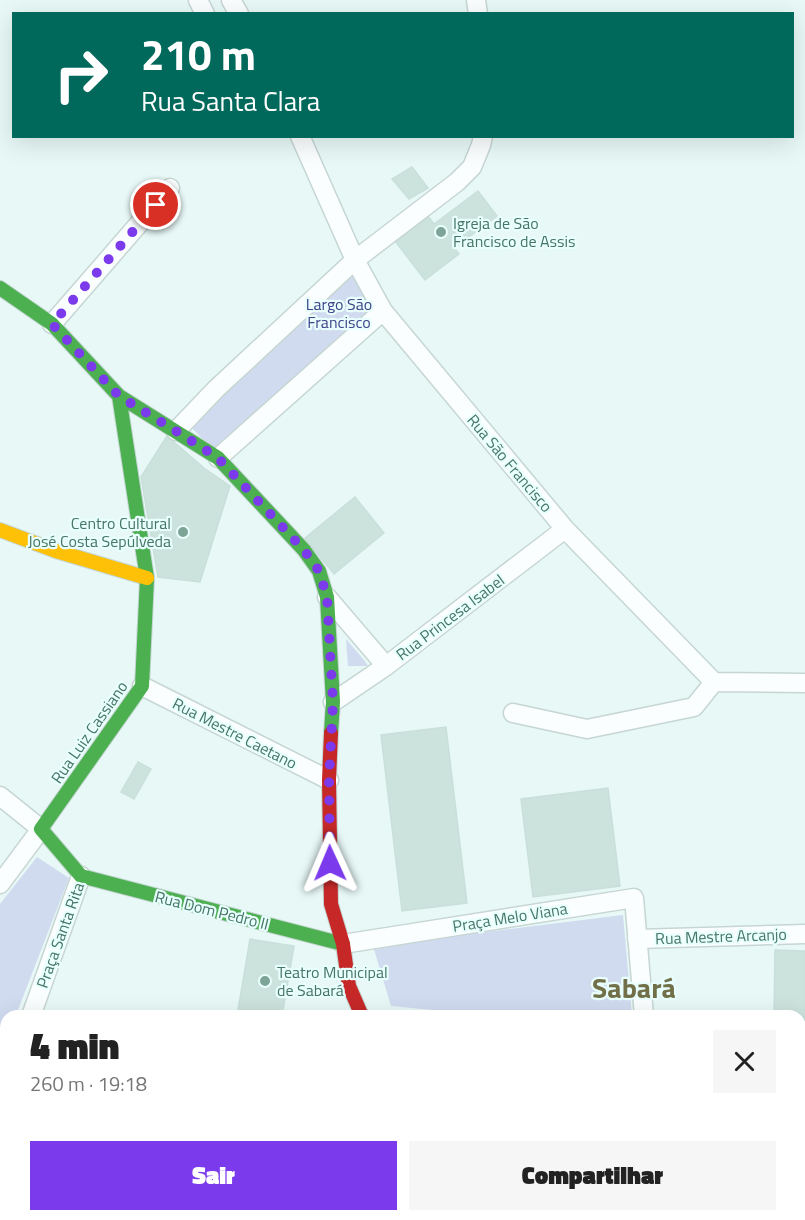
<!DOCTYPE html>
<html lang="pt">
<head>
<meta charset="utf-8">
<style>
	body { margin:0; font-family:"Titillium Web",sans-serif; background:#f6f6f6; color:#222; height:100vh; display:flex; flex-direction:column; font-size:22px; white-space:nowrap }
	* { box-sizing:border-box; margin:0 }
	p { font-size:20px; color:#767676 }
	.icon { flex:none; width:33px; height:33px; fill:none; stroke:currentColor; stroke-width:2; stroke-linecap:round; stroke-linejoin:round }
	.map { position:relative; flex:1; overflow:hidden }
	.details { position:absolute; left:0px; top:1010px; width:806px; height:212px; display:flex; flex-direction:column; background:#fff; border-radius:18px 18px 0 0; box-shadow:0 6px 24px #0002 }
	.details>* { flex:none }
	.top-card { position:absolute; left:12px; top:12px; width:782px; height:126px; border-radius:0px; box-shadow:0 6px 24px #0002; background:#00695c; color:#fff; overflow:hidden }
	.pin { position:absolute; display:grid; place-items:center; width:51px; height:51px; color:#fff; margin:-26px; border:3px solid #fff; border-radius:50%; box-shadow:0 2px 6px #0007 }
	.me { position:absolute; width:66px; margin:-33px; rotate:359deg; stroke-linejoin:round; filter:drop-shadow(0 0 4px #0008) }
	.turn { display:flex; align-items:center; gap:21px; height:126px; padding:0 30px; font-size:27px }
	.turn .icon { width:78px; height:78px; stroke-width:2.5 }
	.turn b { display:block; font-size:42px; line-height:51px }
	.round { display:grid; place-items:center; flex:none; width:63px; height:63px; border-radius:0px; background:#f6f6f6 }
	.overview { display:flex; align-items:center; justify-content:space-between; height:102px; padding:0 30px }
	h1 { font-size:36px; font-weight:800; line-height:45px }
	.action { display:flex; gap:12px; margin-top:auto; padding:12px 30px }
	.action a { flex:1; height:69px; border-radius:0px; background:#7c3aed; color:#fff; font-size:24px; font-weight:800; line-height:69px; text-align:center }
	.action a+a { background:#f6f6f6; color:#222 }
	.map>svg:first-child { display:block }
	.green { fill:#d1dbf0 }
	.building { fill:#cce2dd; stroke:#c9e0da; stroke-width:1.5 }
	.lines { fill:none; stroke-linecap:round; stroke-linejoin:round }
	.street-casing { stroke:#c6d6d2; stroke-width:21 }
	.fast-casing { stroke:#c4d6d2; stroke-width:16 }
	.slow-casing { stroke:#c4d6d2; stroke-width:16 }
	.jam-casing { stroke:#c4d6d2; stroke-width:16 }
	.street { stroke:#fbfefe; stroke-width:18 }
	.fast { stroke:#4caf50; stroke-width:14 }
	.slow { stroke:#ffc107; stroke-width:14 }
	.jam { stroke:#c62828; stroke-width:14 }
	.route { stroke:#7c3aed; stroke-width:10; stroke-dasharray:0 18 }
	.poi-dot { fill:#7ea498; stroke:#e9fffd; stroke-width:2 }
	.labels { text-anchor:middle; dominant-baseline:central; stroke-width:4.5; stroke-linejoin:round; paint-order:stroke }
	.poi-label { font-size:16px; fill:#467665; stroke:#e9fffd; text-anchor:start }
	.park-label { font-size:16px; fill:#424389; stroke:#e9fffd }
	.street-label { font-size:16px; fill:#467665; stroke:#e9fffd }
	.town-label { font-size:28px; font-weight:bold; fill:#717049; stroke:#e9fffd }
</style>
</head>
<body>
<div class="map">
<svg width="805" height="1220" viewBox="0 0 805 1220">
	<rect width="100%" height="100%" fill="#e7f8f6"/>
	<path class="green" d="M351,274L376,309L214,451L189,425Z
		M346,639L364,660L368,666H348Z
		M37,857L69,878L16,1015L6,1016V1038L0,1037V904Z
		M623,915L632,1015L495,1016L391,1006L373,946Z"/>
	<path class="building" d="M412,167L428,188L409,199L392,179Z
		M478,191L497,216L454,248L459,254L425,280L395,241L428,216L434,224Z
		M167,436L204,468L230,486L200,582L158,577L141,477Z
		M355,497L384,533L334,574L305,538Z
		M446,727L467,903L402,911L381,735Z
		M138,762L151,769L134,799L121,792Z
		M608,788L620,886L533,897L521,799Z
		M250,939L294,946L282,1016H237Z
		M775,950L805,951V1028H800V1016H774Z"/>
	<g class="lines">
		<defs>
			<path id="street" d="M198,0L205,14
				M231,0L239,14
				M476,0L478,14
				M300,136L355,260L383,311L565,529L714,682L805,683
				M52,324L170,188
				M176,431L216,389L355,260L457,182L472,167L481,145L483,136
				M218,458L383,311
				M327,597L386,666
				M142,686L329,780
				M333,702L386,666L565,529
				M513,713L587,729L694,707L714,682
				M0,796L41,829L0,884
				M637,939L805,934
				M343,944L634,898L644,1016
				M31,1016L81,876
				M800,1055H805
				M0,1060L6,1063
				M0,1088L6,1078
				M162,1215L166,1220"/>
			<path id="fast" d="M0,288L52,324L119,396L218,458L304,550L319,571L327,597L333,702L331,733
				M119,396L147,578L142,686L41,829L81,876L343,944
				M398,1220L399,1215"/>
			<path id="slow" d="M0,530L56,551L147,578"/>
			<path id="jam" d="M331,733L329,780L331,904L343,944L349,986L362,1016"/>
		</defs>
		<use href="#street" class="street-casing"/>
		<use href="#fast" class="fast-casing"/>
		<use href="#slow" class="slow-casing"/>
		<use href="#jam" class="jam-casing"/>
		<use href="#street" class="street"/>
		<use href="#fast" class="fast"/>
		<use href="#slow" class="slow"/>
		<use href="#jam" class="jam"/>
	</g>
	<g class="lines">
		<path class="route" d="M156,205L52,324L119,396L176,431L218,458L304,550L319,571L327,597L333,702L329,780L330,863"/>
	</g>
	<g class="poi-dot">
		<circle cx="441" cy="232" r="6"/>
		<circle cx="183" cy="532" r="6"/>
		<circle cx="265" cy="981" r="6"/>
	</g>
	<g class="labels">
		<g class="poi-label">
			<text x="453" y="223">Igreja de São<tspan x="453" dy="18">Francisco de Assis</tspan></text>
			<text x="171" y="523" text-anchor="end">Centro Cultural<tspan x="171" dy="18">José Costa Sepúlveda</tspan></text>
			<text x="277" y="972">Teatro Municipal<tspan x="277" dy="18">de Sabará</tspan></text>
		</g>
		<g class="park-label">
			<text x="339" y="304">Largo São<tspan x="339" dy="18">Francisco</tspan></text>
		</g>
		<g class="street-label">
			<text transform="translate(510 463) rotate(50)">Rua São Francisco</text>
			<text transform="translate(450 617) rotate(-37)">Rua Princesa Isabel</text>
			<text transform="translate(89 732) rotate(-55)">Rua Luiz Cassiano</text>
			<text transform="translate(235 733) rotate(27)">Rua Mestre Caetano</text>
			<text transform="translate(212 910) rotate(14)">Rua Dom Pedro II</text>
			<text transform="translate(510 917) rotate(-9)">Praça Melo Viana</text>
			<text transform="translate(60 935) rotate(-70)">Praça Santa Rita</text>
			<text transform="translate(721 936) rotate(-2)">Rua Mestre Arcanjo</text>
		</g>
		<g class="town-label">
			<text x="634" y="987">Sabará</text>
		</g>
	</g>
</svg>
<div class="pin" style="left:156px;top:205px;background:#d93025"><svg class="icon" aria-label="arrive" viewBox="0 0 24 24"><path d="M6 21V4h12l-3 4 3 4H6"/></svg></div>
<svg class="me" style="left:330px;top:863px" viewBox="-20 -20 40 40"><path d="M0-17L14 15 0 8-14 15z" fill="#7c3aed" stroke="#fff" stroke-width="4"/></svg>
<div class="top-card">
<div class="turn"><svg class="icon" aria-label="right" viewBox="0 0 24 24"><path d="M7 20v-9h11M14 6l5 5-5 5"/></svg><div><b>210 m</b>Rua Santa Clara</div></div>
</div>
<section class="details">
<div class="overview"><div><h1>4 min</h1><p>260 m · 19:18</p></div><a class="round"><svg class="icon" aria-label="close" viewBox="0 0 24 24"><path d="M6 6l12 12M18 6L6 18"/></svg></a></div>
<div class="action"><a>Sair</a><a>Compartilhar</a></div>
</section>
</div>
</body>
</html>
